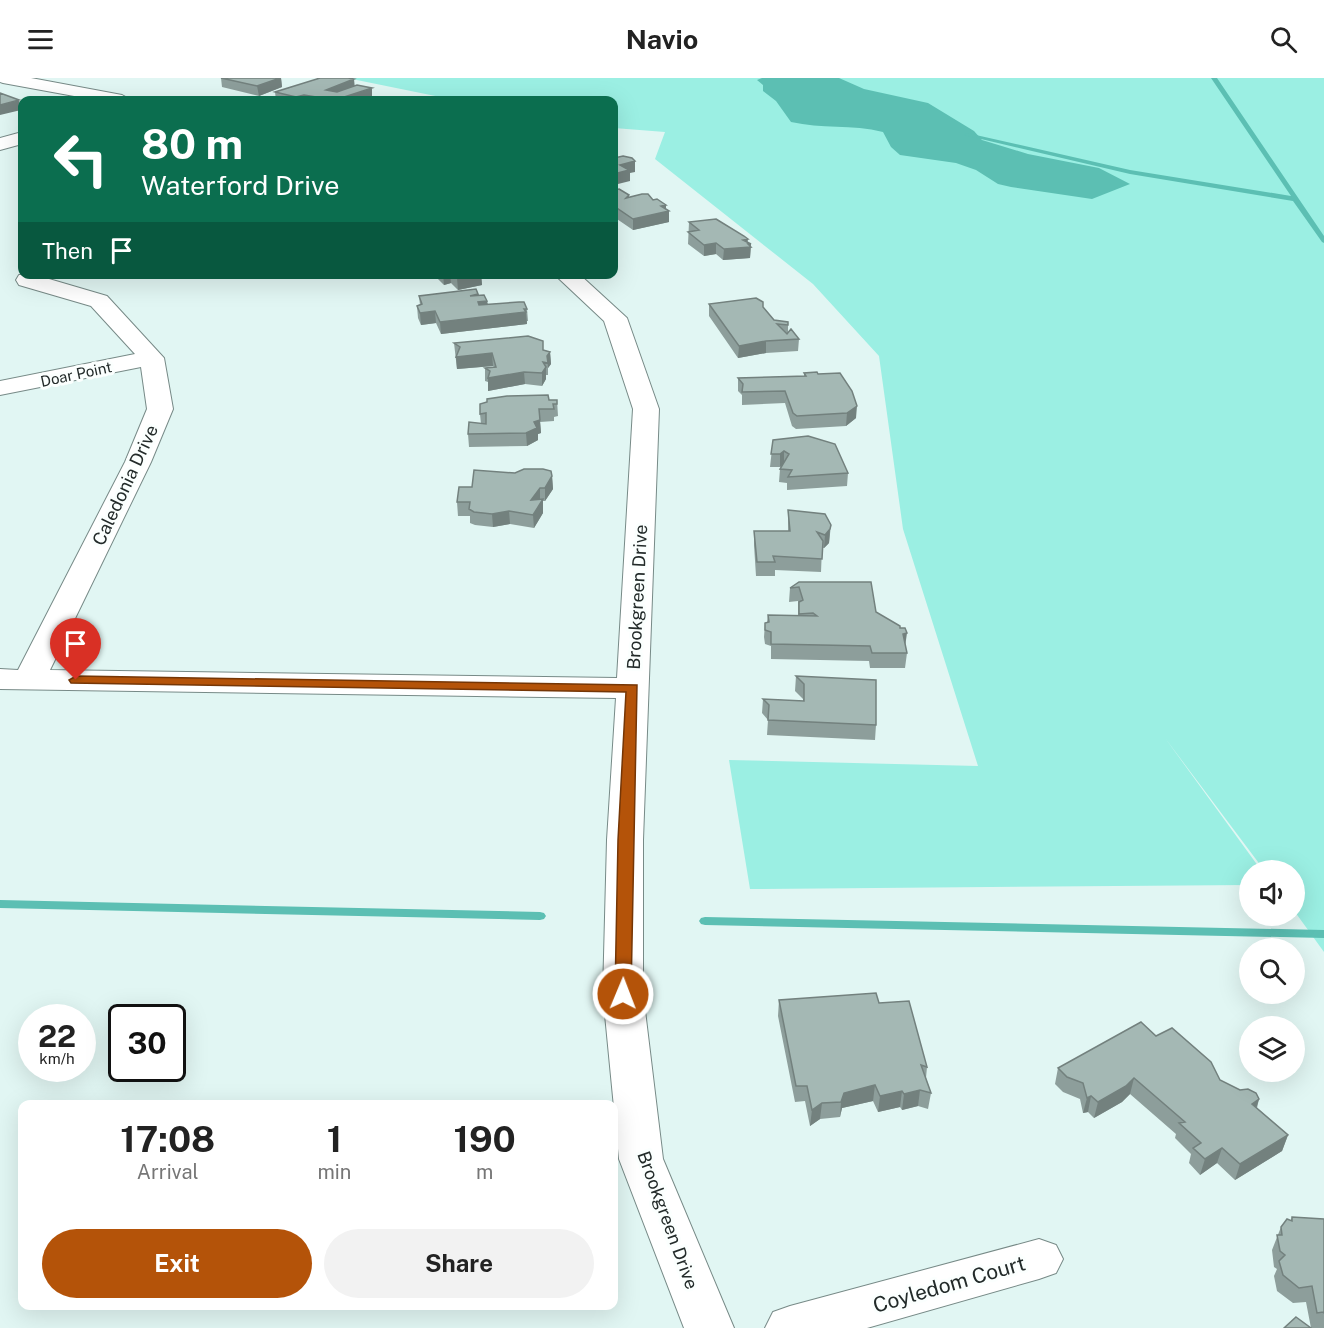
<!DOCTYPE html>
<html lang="en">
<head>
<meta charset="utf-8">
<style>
	body { margin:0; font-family:"Public Sans",sans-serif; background:#f2f2f2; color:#222; height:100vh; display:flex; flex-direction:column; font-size:22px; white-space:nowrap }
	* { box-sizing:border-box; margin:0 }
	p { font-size:20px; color:#767676 }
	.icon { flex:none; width:33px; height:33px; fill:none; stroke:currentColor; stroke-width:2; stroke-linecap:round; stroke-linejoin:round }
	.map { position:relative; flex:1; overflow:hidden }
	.side { position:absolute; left:18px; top:1022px; width:600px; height:210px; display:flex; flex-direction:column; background:#fff; border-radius:12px; box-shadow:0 6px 24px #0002 }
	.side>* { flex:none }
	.guide { position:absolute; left:18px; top:18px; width:600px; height:183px; border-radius:12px; box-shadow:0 6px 24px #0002; background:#0b6e4f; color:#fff; overflow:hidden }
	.controls { position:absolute; left:1239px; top:782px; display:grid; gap:12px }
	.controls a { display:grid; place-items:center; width:66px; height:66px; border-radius:50%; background:#fff; box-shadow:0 6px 24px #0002; font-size:30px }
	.speed { position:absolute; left:18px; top:926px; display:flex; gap:12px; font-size:30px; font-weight:700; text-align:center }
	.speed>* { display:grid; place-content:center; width:78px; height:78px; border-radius:50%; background:#fff; box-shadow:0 6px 24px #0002; line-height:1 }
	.speed small { font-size:15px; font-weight:400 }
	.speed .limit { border:3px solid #111; border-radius:9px; background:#fff; color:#111 }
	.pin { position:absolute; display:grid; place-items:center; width:51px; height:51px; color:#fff; margin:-62px -26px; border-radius:50% 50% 50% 0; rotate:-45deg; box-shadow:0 0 6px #0007 }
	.pin .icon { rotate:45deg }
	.me { position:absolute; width:66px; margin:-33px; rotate:1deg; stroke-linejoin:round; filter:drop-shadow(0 0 4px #0008) }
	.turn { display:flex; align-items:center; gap:21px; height:126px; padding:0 24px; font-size:27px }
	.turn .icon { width:78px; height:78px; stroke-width:2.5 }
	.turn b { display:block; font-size:42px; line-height:51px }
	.then { display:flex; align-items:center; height:57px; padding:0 24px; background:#0003; gap:12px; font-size:22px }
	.eta { display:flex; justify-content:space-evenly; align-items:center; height:102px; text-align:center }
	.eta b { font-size:36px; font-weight:700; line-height:42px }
	.button { display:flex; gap:12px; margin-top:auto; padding:12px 24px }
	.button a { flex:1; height:69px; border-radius:36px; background:#b45309; color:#fff; font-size:24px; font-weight:700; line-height:69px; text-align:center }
	.button a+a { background:#f2f2f2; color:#222 }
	header { display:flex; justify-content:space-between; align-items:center; height:78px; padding:0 24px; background:#fff; font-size:27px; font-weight:700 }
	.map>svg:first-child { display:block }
	.green { fill:#9befe3 }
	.water { fill:#5cbfb3 }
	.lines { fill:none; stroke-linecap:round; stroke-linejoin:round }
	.stream { fill:#5cbfb3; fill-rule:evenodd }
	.minor-casing { stroke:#778a87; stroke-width:2 }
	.minor { fill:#fff; fill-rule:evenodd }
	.wall { fill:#8d9e9b }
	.shaded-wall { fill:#73817e }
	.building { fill:#a4b8b4; stroke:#73817e; stroke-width:1.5 }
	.route { fill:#b45309; stroke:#753606; stroke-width:1.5 }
	.labels { text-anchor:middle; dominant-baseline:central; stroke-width:6; stroke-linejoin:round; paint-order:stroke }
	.far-street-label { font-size:15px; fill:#232b2a; stroke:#fbfffe }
	.street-label { font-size:18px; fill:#232b2a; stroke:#fbfffe }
	.near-street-label { font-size:21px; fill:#232b2a; stroke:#fbfffe }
</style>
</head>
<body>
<header><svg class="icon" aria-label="menu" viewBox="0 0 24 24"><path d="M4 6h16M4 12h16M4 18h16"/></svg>Navio<svg class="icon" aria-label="search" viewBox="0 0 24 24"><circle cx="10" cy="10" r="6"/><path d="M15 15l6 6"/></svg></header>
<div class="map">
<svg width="1324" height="1250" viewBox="0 0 1324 1250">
	<rect width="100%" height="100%" fill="#e1f6f3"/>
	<path class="green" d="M347,0H1324V874L1295,834L1294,792H1264L1165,660L1261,792H1250L1249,807L750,811L729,682L978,688L903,451L879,278L813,206L655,81L665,54L614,50V22H455Z"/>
	<path class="water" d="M762,0H839L864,11L928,25L974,53L982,62L1028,76L1099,90L1130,106L1092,121L1011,109L998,106L976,92L956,85L900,77L891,69L883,54C852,46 821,51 791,44L776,23L763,13V7L757,2Z"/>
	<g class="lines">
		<path class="stream" d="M1211,0H1217L1324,158V165L1322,164L1293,123L1130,96L964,57L967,55L1130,92L1291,118Z
			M0,822L540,834L544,835L546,838L544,841L540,842L0,830Z
			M705,839L1324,852V860L705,847L701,846L699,843L701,840Z"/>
		<defs>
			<path id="minor" d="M0,0H31L122,17L131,22H96L3,5L0,4Z
				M22,54V66L0,72V60Z
				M32,196L107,218L164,280L173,331L151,384L50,592L617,600L633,331L604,243L554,196H579L627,240L659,331L643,762V916L663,1081L734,1250H684L619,1081L603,916L607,762L616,620L0,611V591L18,592L125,384L147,331L141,289L0,317V303L135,276L91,228L19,207L16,202L19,197Z
				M1039,1161L1056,1167L1063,1181L1056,1195L1039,1201L867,1250H765L773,1234L790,1228Z"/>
		</defs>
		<use href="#minor" class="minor-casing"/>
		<use href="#minor" class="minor"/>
	</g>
	<path class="wall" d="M221,0H281L282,9L259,18L222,9Z
		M354,8L372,20L365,22H276L275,14Z
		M614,112L629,117V119L653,122L669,133V144L633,152L614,139Z
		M689,144L751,166L750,180L723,182L716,176L704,178L688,166Z
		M433,196H481L482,207L458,212L451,205L444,207Z
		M478,216V217L487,223L488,226L527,231L528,243H527V246L441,256L436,245L421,247L418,240L417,228L420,227L419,218Z
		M709,226L763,229L774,242L788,247V254L799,261L798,273L766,275L738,280L709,238Z
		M454,265L544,272L550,274L551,286L548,290V297H546V301L542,308L525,306L488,313V304L485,303V290L494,289L493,288L457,291Z
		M804,295L818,296L856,340L846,348L796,351L792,348L785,325L742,327V317L738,313V300L804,298Z
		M549,322H557L558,338L554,339V343L540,344L541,355L538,356V362L527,368L469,369L468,356L481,346L480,336Z
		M773,362L848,395L847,408L787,412V405L779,404L780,391L783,387L780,389H770Z
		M552,398L553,411L545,423H543V435L534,450L510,446L493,449L475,447L470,445V438H458L457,424L472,409Z
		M788,432L831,447L829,465L824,470H822L821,494L775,492V498H756L754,467V453H788Z
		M799,504L876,534L900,550L907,575L905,590H870L869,583L771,581V568L765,566L764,559L765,545L767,544L768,537L798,538V523L789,524L790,510Z
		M796,598L876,647L875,662L767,657L768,642L762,635L763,621L803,623V621L795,613Z
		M779,922L879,925L927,989L926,1000L931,1015L928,1031L918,1028L902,1032L900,1029L878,1034L873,1023L842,1030L840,1039L820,1041L810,1048L805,1023L795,1024L778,938Z
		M1156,958L1220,1002L1259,1021L1257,1030L1288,1057L1282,1073L1235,1102L1217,1085L1200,1097L1189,1085L1191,1076L1175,1060L1176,1056L1130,1016L1122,1024L1094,1040L1088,1034L1083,1035L1080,1021L1063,1014L1055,1006L1058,990Z
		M1292,1139L1324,1141V1250H1311L1306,1224L1293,1225L1277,1213L1274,1198L1277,1191L1274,1189L1272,1172L1281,1149L1291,1142Z"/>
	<path class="shaded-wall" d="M281,0L282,9L259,18L257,8Z
		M354,1L355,11L328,22L326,12Z
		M372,10V20L365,22H335Z
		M304,17L305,22H297L296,19Z
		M19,22L21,32L0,37V27Z
		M635,83V94L630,95V103L614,107V96L620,87Z
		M666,127V133H669V144L633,152V141L661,128Z
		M748,161L747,169L748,166H751L750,180L723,182L724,171L743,162Z
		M716,165V176L704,178V167Z
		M443,196H450L451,205L444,207Z
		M473,196H481L482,207L458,212L457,200Z
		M478,216L479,224L487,223L488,235L470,218Z
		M435,233L436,245L421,247L420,235Z
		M526,234L527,246L441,256L440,244Z
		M766,263V275L738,280L739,268Z
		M550,274L551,286L548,290L547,278Z
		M492,275L493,288L457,291L456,279Z
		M546,289V301L542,308V295Z
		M524,294L525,306L488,313V300Z
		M857,328L856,340L846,348L847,335Z
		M540,342L541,355L538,356V362L527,368L526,355L534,344Z
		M784,373V386L780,389V376Z
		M552,398L553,411L545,423V410Z
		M540,410V423L531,422Z
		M543,421V435L534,450L533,437Z
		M509,433L510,446L493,449L492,436Z
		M830,451L829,465L824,470L825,457Z
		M907,555L905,569L903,556Z
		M1134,1000L1130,1016L1122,1024L1094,1040L1098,1024Z
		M875,1007L873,1023L842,1030L840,1039L841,1024L844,1015Z
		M920,1012L918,1028L902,1032L904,1016Z
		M902,1013L900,1029L878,1034L880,1018Z
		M1091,1018L1088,1034L1083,1035L1087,1020Z
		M1259,1021L1254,1037L1252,1026Z
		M822,1025L820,1041L810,1048L812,1032Z
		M1288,1057L1282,1073L1235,1102L1240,1086Z
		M1222,1070L1217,1085L1200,1097L1205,1081Z"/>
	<path class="building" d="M221,0H280L257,8Z
		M320,0H348L354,1L326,12L337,14L357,7L372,10L335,22L304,17L296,19L275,14Z
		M0,15L19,22L0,27Z
		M380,19L395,22H371Z
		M623,78L632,80L635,83L620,87L629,92L614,96V80Z
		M619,111L629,117L626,120L642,116H648L653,122L657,121L666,127L661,128L669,133L633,141L614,128V112Z
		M716,141L744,158L748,161L743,162L751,166H748L751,169L724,171L716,165L704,167L688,154L699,152L689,144Z
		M453,196H475L457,200Z
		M476,211L478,216L470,218L484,217L487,223L478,224L479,227L519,224H524L527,231H524L526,234L440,244L435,233L420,235L417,228L422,226L419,218Z
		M756,220L763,224V229L774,242L788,244V247L777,246L787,256L791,251L799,261L766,263L739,268L709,226Z
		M528,258L543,263V272L550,274L547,278L548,285L543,284L546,289L542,295L524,294L488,300L490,293L485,290L496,289L492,275L456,279L460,269L454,265Z
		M817,294L818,296L840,295L852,313L857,328L847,335L797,338L793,335L785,313L742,314L743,306L738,300L806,298L804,295Z
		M548,317L549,322H557V326H553L554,331H539L540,342L534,344L537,350L526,355L468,356L469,344L486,346V335L480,336V326L487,324V321L507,318Z
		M808,358L835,366L848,395L788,399L792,392L780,391L789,376L784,373L780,376H771L773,362Z
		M524,391H543L551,393L552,398L545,410H540L531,422L543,421L533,437L509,433L492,436L474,434L469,431L470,424H457L459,409H472L474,392L515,395Z
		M788,432L825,436L831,447L830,451L825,457L817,454L823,463L822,481L773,478L775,484H757L754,453H790Z
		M799,504H871L876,534L900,548V550H905L907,555L903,556L907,575H872L870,568L771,566V554L765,552V545L769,544L768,537L817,538L813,535L799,536V524L803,522L799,509L790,510Z
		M796,598L876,602V647L768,642L769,627L763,621L804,623V606Z
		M876,915L879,925L909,923L927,989L921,987L931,1015L920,1012L904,1016L902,1013L880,1018L875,1007L844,1015L841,1024L822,1025L812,1032L807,1008H796L779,922Z
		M1141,944L1156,958L1172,950L1211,984L1220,1002L1240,1012L1248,1011L1256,1015L1259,1021L1252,1026L1288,1057L1240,1086L1222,1070L1205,1081L1193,1070L1201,1065L1179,1045L1185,1044L1134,1000L1126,1008L1098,1024L1091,1018L1087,1020L1083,1005L1067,999L1058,990Z
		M1292,1139L1324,1141V1235L1323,1234L1317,1235L1312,1208L1299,1210L1283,1197L1279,1183L1285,1177L1280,1173L1277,1157H1282L1281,1149L1287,1141L1292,1143Z
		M1296,1239L1311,1250H1284Z"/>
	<path class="route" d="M76,598L637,607L631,916L629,920H617L615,916L618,762L626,614L71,605L69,602Z"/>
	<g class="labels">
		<g class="far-street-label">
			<text transform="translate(76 296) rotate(-12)">Doar Point</text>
		</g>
		<g class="street-label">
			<text transform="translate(125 407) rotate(-65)">Caledonia Drive</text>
			<text transform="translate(637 519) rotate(-87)">Brookgreen Drive</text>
			<text transform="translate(668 1142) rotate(70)">Brookgreen Drive</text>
		</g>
		<g class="near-street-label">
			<text transform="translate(949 1206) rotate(-16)">Coyledom Court</text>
		</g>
	</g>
</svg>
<div class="controls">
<a><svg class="icon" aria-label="sound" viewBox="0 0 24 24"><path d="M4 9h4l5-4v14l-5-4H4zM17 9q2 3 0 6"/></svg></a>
<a><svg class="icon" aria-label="search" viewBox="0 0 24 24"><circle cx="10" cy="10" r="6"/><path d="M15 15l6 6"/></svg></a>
<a><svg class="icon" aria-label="layers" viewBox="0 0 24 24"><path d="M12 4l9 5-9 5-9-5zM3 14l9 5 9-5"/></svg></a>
</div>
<div class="speed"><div>22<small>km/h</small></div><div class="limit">30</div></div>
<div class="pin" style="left:76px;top:602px;background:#d93025"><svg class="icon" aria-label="arrive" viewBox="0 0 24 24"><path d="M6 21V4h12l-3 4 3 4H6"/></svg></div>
<svg class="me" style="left:623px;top:916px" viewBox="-20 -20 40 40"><circle r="17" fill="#b45309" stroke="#fff" stroke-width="3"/><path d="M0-11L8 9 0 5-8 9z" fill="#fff"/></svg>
<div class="guide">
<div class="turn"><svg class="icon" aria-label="left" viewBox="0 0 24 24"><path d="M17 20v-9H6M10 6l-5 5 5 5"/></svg><div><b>80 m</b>Waterford Drive</div></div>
<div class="then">Then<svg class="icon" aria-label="arrive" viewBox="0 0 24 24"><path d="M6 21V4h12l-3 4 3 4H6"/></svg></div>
</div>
<section class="side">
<div class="eta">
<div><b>17:08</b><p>Arrival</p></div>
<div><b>1</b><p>min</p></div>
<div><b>190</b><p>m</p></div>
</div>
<div class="button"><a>Exit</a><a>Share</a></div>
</section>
</div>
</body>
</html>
